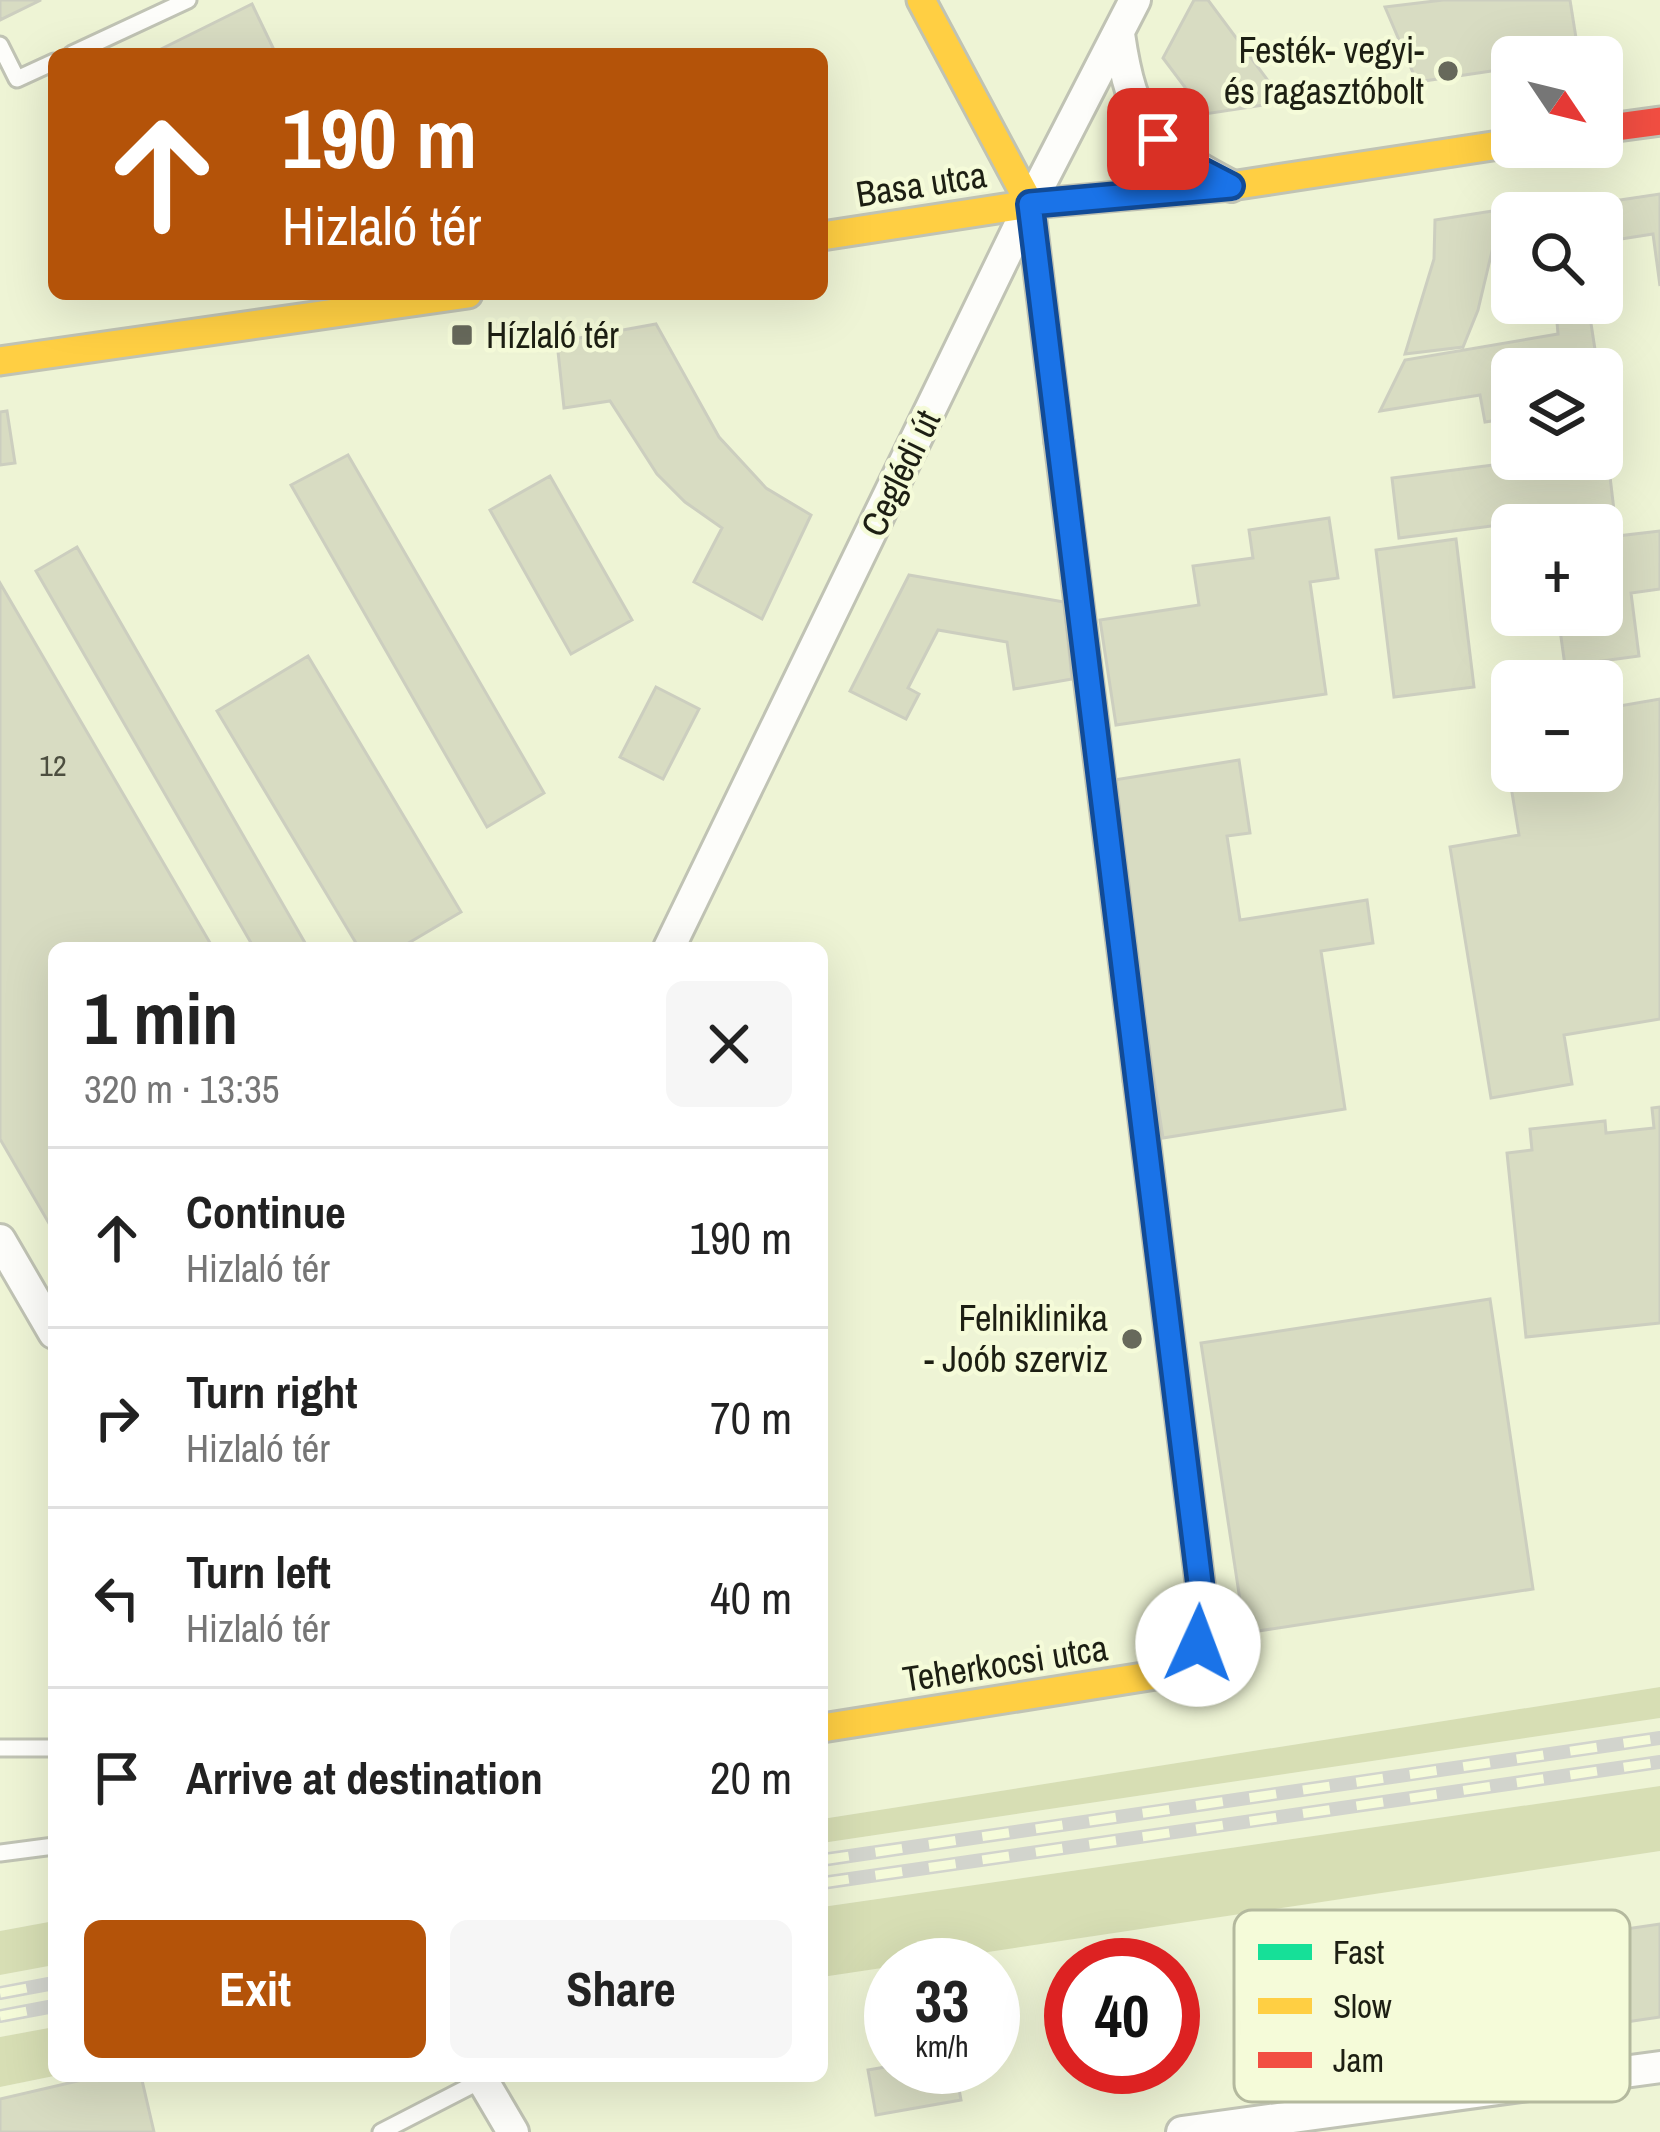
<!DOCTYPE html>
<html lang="en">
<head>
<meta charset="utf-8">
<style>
	body { margin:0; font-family:"Archivo Narrow",sans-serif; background:#f6f6f6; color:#222; height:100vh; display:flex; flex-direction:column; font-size:45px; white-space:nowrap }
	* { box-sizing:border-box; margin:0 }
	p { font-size:39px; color:#767676 }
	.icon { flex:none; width:66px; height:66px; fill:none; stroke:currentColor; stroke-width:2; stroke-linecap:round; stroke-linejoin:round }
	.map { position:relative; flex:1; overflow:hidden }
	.sheet { position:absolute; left:48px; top:942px; width:780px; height:1140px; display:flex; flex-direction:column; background:#fff; border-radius:18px; box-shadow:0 12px 48px #0002 }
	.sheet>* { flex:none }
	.top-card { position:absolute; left:48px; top:48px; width:780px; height:252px; border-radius:18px; box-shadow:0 12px 48px #0002; background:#b45309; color:#fff; overflow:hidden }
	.needle { width:78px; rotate:125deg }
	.fabs { position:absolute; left:1491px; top:36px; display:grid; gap:24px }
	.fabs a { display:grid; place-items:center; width:132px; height:132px; border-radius:18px; background:#fff; box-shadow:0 12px 48px #0002; font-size:60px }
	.speed { position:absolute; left:864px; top:1938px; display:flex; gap:24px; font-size:60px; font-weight:700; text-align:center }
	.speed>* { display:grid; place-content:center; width:156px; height:156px; border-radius:50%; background:#fff; box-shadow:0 12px 48px #0002; line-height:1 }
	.speed small { font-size:30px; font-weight:400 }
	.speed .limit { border:18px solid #d22; background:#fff; color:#111 }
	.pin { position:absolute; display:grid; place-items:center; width:102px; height:102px; color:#fff; margin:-51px; border-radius:24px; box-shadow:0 6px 18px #0006 }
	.me { position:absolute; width:132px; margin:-66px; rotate:2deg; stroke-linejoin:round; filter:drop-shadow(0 0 9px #0008) }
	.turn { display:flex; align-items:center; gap:42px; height:252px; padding:0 36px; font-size:54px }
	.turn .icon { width:156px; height:156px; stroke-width:2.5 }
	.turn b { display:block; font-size:84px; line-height:102px }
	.round { display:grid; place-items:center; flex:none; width:126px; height:126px; border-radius:18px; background:#f6f6f6 }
	.overview { display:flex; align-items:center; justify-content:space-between; height:204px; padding:0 36px }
	h1 { font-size:72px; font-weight:700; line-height:90px }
	.cta { display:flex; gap:24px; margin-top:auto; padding:24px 36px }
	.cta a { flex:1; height:138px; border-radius:18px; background:#b45309; color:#fff; font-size:48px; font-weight:700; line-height:138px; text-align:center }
	.cta a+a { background:#f6f6f6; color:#222 }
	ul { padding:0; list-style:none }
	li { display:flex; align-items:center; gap:36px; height:180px; padding:0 36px; border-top:3px solid #e0e0e0 }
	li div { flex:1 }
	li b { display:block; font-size:45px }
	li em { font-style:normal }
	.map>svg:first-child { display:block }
	.built { fill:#eef4d5; fill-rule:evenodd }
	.green { fill:#d7deb4 }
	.building { fill:#d8dcc2; stroke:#cccebf; stroke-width:3 }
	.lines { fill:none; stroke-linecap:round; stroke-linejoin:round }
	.lane-casing { stroke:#c0c3b4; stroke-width:21 }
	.street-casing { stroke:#c0c3b4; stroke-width:36 }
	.fast-casing { stroke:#c0c3b4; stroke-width:33 }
	.slow-casing { stroke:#c0c3b4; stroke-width:33 }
	.jam-casing { stroke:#c0c3b4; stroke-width:33 }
	.lane { stroke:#fdfdfa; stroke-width:15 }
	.street { stroke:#fdfdfa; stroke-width:30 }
	.fast { stroke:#16e098; stroke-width:27 }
	.slow { stroke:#ffcf43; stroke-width:27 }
	.jam { stroke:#f24e42; stroke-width:27 }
	.rail-casing { stroke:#d2d4cd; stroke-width:14 }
	.rail { stroke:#f5fbd9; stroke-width:9; stroke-dasharray:27; stroke-linecap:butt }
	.route-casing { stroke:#114b97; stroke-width:30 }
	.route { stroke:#1a73e8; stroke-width:21 }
	.poi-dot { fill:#67695b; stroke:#f5fbd9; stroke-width:4.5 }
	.labels { text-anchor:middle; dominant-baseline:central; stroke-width:9; stroke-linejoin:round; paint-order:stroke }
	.number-label { font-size:30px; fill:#4c4e3f }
	.poi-label { font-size:36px; fill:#1d1f13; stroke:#f5fbd9; text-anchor:end }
	.street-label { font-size:36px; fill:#1d1f13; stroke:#f5fbd9 }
	.key { fill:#f5fbd9; stroke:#b4b99e; stroke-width:3 }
	.key-label { font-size:33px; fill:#1d1f13 }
</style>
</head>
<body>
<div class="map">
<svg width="1660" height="2132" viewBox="0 0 1660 2132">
	<rect width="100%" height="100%" fill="#f0f3e1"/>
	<path class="built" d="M0,0H1660V1687L822,1819V948H54V1921L0,1931ZM54,54H822V294H54ZM1512,57H1602V147H1512ZM1512,213H1602V303H1512ZM1512,369H1602V459H1512ZM1512,525H1602V615H1512ZM1512,681H1602V771H1512Z
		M1660,1718V1786L822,1907V1843Z
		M1660,1851V2132H0V2087L54,2076H822V1977L891,1966V2067H993V1965H899ZM1071,1965H1173V2067H1071Z
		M54,1965V2027L0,2037V1975Z"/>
	<path class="green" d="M1660,1687V1718L822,1843V1819Z
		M1660,1786V1851L822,1977V1907Z
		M54,1921V1965L0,1975V1931Z
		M54,2027V2076L0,2087V2037Z"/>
	<path class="building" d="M0,0H41L0,20Z
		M1194,0H1208L1284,102L1205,114L1163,58Z
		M1443,0H1570L1579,57H1512V68L1417,82L1385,7Z
		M252,4L276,54H151Z
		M1660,194V286L1653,234L1602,242V213H1533Z
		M1505,209V249L1492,251L1478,310L1463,347L1405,354L1434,259L1435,220Z
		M1590,317L1598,369H1512V418L1485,422L1480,395L1380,411L1405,360L1558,334L1557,322Z
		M656,324L719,437L766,488L811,515L762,619L694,582L722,528L685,502L657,474L610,401L564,408L557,342Z
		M7,411L15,463L0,465V412Z
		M1602,451H1607L1617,536L1660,531V589L1631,593L1639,656L1565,666L1558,615H1602V525H1547L1546,519L1399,538L1392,478L1540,459H1602Z
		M348,455L544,793L487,827L291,485Z
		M550,476L632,620L571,654L490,510Z
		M1329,518L1338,578L1310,582L1326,694L1116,725L1100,620L1199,605L1193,566L1253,558L1249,530Z
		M1456,539L1474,687L1394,697L1376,550Z
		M77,547L308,948H254L36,571Z
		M909,575L1064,602L1072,679L1014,689L1007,642L938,630L908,688L919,694L906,719L850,691Z
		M0,583L213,948H54V1232L0,1139Z
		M308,656L461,912L400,948H359L217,711Z
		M656,687L699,709L663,779L620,757Z
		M1660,699V1019L1564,1035L1572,1084L1491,1098L1450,847L1519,835L1501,726L1512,724V771H1602V709Z
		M1239,760L1250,833L1227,836L1240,920L1367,900L1373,943L1321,951L1345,1109L1163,1138L1108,781Z
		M1660,1107V1323L1526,1337L1507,1153L1532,1150L1530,1129L1605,1121L1606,1133L1654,1128L1652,1108Z
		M1490,1299L1533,1589L1245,1633L1201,1343Z
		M1660,1924V2017L1457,2047L1443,1956Z
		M891,2066L955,2067L961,2100L876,2115L868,2070Z
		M99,2076H141L154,2132H0V2099Z"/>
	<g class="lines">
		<defs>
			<path id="lane" d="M0,45L17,79L54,62
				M72,54L188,0
				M0,1748H54
				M0,1853L54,1846
				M381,2132L482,2080"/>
			<path id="street" d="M1119,34C1132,124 1152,145 1231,186
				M669,948L1030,204L1135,0
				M0,1240L54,1333
				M480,2076L513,2132
				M1182,2132L1660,2067"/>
			<path id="fast" d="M1059,442L1138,1080"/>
			<path id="slow" d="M921,0L1030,204L1059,442
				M822,236L1030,204L1231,186L1512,143
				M0,361L468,294
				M822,1728L1162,1674L1193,1656L1203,1607L1138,1080"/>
			<path id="jam" d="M1602,129L1660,121"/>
		</defs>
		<use href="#lane" class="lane-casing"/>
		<use href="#street" class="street-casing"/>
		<use href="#fast" class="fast-casing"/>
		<use href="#slow" class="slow-casing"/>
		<use href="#jam" class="jam-casing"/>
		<use href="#lane" class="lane"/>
		<use href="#street" class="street"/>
		<use href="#fast" class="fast"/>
		<use href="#slow" class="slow"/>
		<use href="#jam" class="jam"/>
		<defs>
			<path id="rail" d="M822,1860L1660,1738
				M822,1883L1660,1762
				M0,1993L54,1983
				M0,2016L54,2006"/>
		</defs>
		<use href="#rail" class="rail-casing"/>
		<use href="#rail" class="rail"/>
	</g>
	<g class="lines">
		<defs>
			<path id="route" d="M1158,139L1179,159L1231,186L1030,204L1203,1607L1198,1644"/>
		</defs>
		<use href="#route" class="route-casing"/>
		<use href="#route" class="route"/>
	</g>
	<g class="poi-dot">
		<circle cx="1448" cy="71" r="12"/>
		<rect x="450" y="323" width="24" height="24" rx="6"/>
		<circle cx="1132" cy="1339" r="12"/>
	</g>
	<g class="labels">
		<g class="number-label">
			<text x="53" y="765">12</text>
		</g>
		<g class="poi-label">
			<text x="1424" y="50">Festék- vegyi-<tspan x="1424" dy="41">és ragasztóbolt</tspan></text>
			<text x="486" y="335" text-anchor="start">Hízlaló tér</text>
			<text x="1108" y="1318">Felniklinika<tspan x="1108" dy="41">- Joób szerviz</tspan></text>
		</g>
		<g class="street-label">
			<text transform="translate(921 184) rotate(-9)">Basa utca</text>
			<text transform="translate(900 473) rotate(-64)">Ceglédi út</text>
			<text transform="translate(1005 1663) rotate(-9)">Teherkocsi utca</text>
		</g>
	</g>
	<rect x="1234" y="1910" width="396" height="192" rx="18" class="key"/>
	<rect x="1258" y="1944" width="54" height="16" fill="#16e098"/>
	<rect x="1258" y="1998" width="54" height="16" fill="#ffcf43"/>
	<rect x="1258" y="2052" width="54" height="16" fill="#f24e42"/>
	<g class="key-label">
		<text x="1333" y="1964">Fast</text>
		<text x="1333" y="2018">Slow</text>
		<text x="1333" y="2072">Jam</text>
	</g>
</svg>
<div class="fabs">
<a><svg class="needle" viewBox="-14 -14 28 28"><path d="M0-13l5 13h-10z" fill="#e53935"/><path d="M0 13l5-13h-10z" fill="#767676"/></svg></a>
<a><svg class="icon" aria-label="search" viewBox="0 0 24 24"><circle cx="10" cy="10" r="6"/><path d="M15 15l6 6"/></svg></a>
<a><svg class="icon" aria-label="layers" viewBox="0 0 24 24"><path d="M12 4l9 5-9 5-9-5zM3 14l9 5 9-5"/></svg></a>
<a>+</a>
<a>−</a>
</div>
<div class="speed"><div>33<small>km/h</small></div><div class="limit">40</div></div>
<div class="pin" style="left:1158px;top:139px;background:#d93025"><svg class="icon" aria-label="arrive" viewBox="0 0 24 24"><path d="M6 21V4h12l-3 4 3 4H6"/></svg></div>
<svg class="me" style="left:1198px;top:1644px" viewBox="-20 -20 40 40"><circle r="19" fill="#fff"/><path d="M0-13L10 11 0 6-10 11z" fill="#1a73e8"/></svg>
<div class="top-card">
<div class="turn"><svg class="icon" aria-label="ahead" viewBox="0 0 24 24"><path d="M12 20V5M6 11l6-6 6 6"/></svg><div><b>190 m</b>Hizlaló tér</div></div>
</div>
<section class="sheet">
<div class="overview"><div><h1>1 min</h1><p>320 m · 13:35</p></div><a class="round"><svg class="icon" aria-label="close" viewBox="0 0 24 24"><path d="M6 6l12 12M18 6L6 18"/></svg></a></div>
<ul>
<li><svg class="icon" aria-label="ahead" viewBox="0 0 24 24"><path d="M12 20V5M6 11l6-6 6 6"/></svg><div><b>Continue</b><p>Hizlaló tér</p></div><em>190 m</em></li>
<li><svg class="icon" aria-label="right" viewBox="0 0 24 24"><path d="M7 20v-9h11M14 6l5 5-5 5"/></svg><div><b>Turn right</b><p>Hizlaló tér</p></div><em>70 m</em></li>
<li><svg class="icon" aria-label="left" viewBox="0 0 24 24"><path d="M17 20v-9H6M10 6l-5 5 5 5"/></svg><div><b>Turn left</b><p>Hizlaló tér</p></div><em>40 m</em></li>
<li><svg class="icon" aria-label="arrive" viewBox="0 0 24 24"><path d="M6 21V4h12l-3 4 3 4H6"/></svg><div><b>Arrive at destination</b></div><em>20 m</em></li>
</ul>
<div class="cta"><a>Exit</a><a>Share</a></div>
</section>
</div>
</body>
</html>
